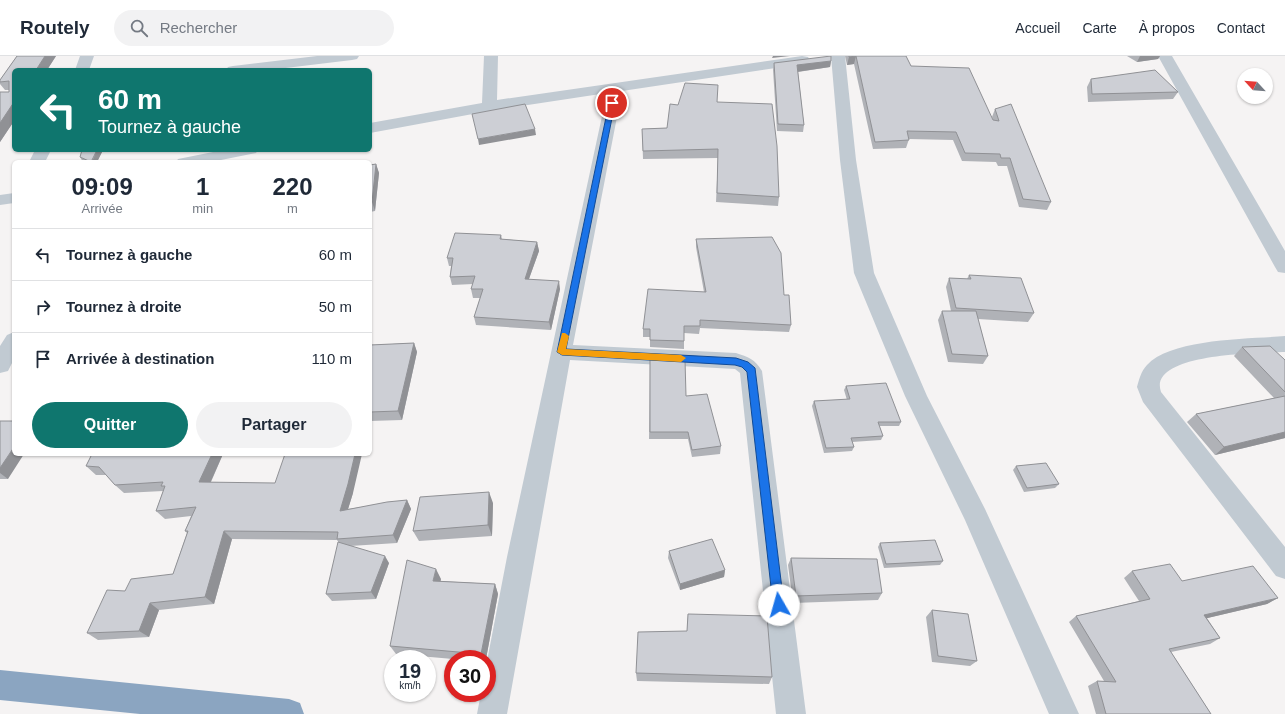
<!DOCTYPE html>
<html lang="fr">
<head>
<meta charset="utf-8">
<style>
	body { margin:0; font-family:Helvetica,sans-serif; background:#f2f2f3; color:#1f2937; height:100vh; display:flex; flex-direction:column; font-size:15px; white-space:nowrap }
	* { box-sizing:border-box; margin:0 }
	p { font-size:13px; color:#747a83 }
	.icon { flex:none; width:22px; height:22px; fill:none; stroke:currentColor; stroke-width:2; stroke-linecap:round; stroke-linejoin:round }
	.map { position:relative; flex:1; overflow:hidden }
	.drawer { position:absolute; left:12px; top:104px; width:360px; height:296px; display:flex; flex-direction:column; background:#fff; border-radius:6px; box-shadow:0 1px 3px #0004 }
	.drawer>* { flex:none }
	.guide { position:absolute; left:12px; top:12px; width:360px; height:84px; border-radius:6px; box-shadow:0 1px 3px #0004; background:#0f766e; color:#fff; overflow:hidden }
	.needle { width:26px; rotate:296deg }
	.controls { position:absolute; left:1237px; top:12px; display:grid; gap:8px }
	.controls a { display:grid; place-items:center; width:36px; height:36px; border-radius:50%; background:#fff; box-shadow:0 1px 3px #0004; font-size:20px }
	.speed { position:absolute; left:384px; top:594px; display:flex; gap:8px; font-size:20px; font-weight:700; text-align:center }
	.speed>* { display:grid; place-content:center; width:52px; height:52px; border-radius:50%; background:#fff; box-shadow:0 1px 3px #0004; line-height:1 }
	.speed small { font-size:10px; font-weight:400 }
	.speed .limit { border:6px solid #d22; background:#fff; color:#111 }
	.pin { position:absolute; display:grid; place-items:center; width:34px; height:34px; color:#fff; margin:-17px; border:2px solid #fff; border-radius:50%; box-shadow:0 1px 4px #0007 }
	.me { position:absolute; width:44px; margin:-22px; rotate:353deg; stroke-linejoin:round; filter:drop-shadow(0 0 3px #0008) }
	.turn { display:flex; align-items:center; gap:14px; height:84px; padding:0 20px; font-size:18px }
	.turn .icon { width:52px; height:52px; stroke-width:2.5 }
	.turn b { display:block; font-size:28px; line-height:34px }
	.eta { display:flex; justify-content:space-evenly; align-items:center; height:68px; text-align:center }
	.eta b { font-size:24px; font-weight:600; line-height:28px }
	.action { display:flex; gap:8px; margin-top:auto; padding:8px 20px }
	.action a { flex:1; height:46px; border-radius:24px; background:#0f766e; color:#fff; font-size:16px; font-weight:600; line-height:46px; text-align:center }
	.action a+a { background:#f2f2f3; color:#1f2937 }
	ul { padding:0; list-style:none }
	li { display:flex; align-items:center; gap:12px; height:52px; padding:0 20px; border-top:1px solid #e0e1e3 }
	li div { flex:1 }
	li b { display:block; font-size:15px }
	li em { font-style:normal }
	header { display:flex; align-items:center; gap:24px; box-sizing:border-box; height:56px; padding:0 20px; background:#fff; border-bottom:1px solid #e0e1e3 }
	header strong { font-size:19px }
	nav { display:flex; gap:22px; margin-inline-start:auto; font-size:14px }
	.search { width:280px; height:36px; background:#f2f2f3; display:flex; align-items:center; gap:10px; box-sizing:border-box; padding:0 14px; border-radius:22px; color:#747a83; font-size:15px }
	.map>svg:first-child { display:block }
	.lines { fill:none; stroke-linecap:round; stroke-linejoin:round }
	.minor { fill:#c1cad2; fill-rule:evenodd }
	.highway { fill:#8ba5c1; fill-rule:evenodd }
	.wall { fill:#b0b2b7 }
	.shaded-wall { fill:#909195 }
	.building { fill:#cdcfd5; stroke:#909195 }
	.route { fill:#1a73e8; stroke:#114b97 }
	.slow { fill:#f59e0b }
</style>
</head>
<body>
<header>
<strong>Routely</strong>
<div class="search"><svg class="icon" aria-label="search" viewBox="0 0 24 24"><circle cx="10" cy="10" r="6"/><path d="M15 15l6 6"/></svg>Rechercher</div>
<nav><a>Accueil</a><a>Carte</a><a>À propos</a><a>Contact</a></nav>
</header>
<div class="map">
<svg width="1285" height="658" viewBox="0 0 1285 658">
	<rect width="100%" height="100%" fill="#f5f3f3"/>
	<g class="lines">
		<path class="minor" d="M80,0H94L89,14H75Z
			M317,0H359L357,3L352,4L269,14H226L228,11L233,10Z
			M484,0H498L497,44L802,0L808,1L810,4L808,7L803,8L622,35L573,289L736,297C748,301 755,303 762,315L806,658H776L740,317L735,313L570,304L507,658H477L481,637H487V605L507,501L607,37L489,55L370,77V67L482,47Z
			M831,0H845L856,104L874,217L927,340L985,453L1079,658H1049L965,464L905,340L854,217L840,104Z
			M1158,0H1172L1285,195V217L1278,216L1275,211Z
			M35,94H51L45,106H29Z
			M223,94H258L256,97L211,106H176L178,103Z
			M14,137V147L0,149V139Z
			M14,276V303L8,315L0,317V290L7,279Z
			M1285,280V296C1263,297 1147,296 1161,336L1285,491V523L1276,520L1143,346L1137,331C1139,324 1141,315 1147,309C1171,282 1250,283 1285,280Z"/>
		<path class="highway" d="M0,614L289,643L300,647L304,658H140L0,644Z"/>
	</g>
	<path class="wall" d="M17,0H56L47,14H14V65L0,86V36H9V34H5L0,28V24Z
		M845,0H906L911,10L993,64L992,61L995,53L1051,146L1047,154L1019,151L1007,110H998L996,106L962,105L953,84L909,83L906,92L873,93L854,8L847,9Z
		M1127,0H1160L1158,3L1137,6Z
		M831,5L830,11L798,16L804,69L803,76L777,75L773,14L774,7Z
		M1091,23L1178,36L1173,43L1088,46L1087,31Z
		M717,46L779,141L778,150L716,146L718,102L643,103L642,73L667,72Z
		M103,94L97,106H83L80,101Z
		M376,108L379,117L375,155L370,156V109Z
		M501,179L502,183L537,186L539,195L529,223L560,233L551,274L476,269L474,261L480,242H473L471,233L473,228L452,229L450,221L451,210H449L447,202Z
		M696,183L784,239L791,269L789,276L700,272L699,278L684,277V293L650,291V281H643V273L704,236L696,191Z
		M969,219L1034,257L1028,266L978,263L988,300L983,308L948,306L938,264L942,255H951L946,231L949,222L967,223Z
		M414,287L417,296L402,364L370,365V289Z
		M1242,291L1285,304V382L1215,399L1187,366L1196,358L1274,342L1234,300Z
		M650,302L686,340L721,390L720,398L692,401L688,383H649Z
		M846,330L901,366L899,370H879L883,380L881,384L852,386L854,391L852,395L824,397L812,350L814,345L847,344L844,334Z
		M0,365L8,423H0Z
		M92,398H223L211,426L353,437L348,453L407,444L411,453L397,487L350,490L389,507L376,543L332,545L326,538L339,487L337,484L232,483L214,548L159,554L149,581L98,584L87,577L125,535L173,518L187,477L185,475L191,460L165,463L156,455L163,435L124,437L115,429L106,419H96L86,410Z
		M1016,410L1059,428L1055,432L1024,436L1013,414Z
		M493,447L492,480L419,485L413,475Z
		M880,487L943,505L940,509L884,512L878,491Z
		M669,495L725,514L724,521L680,534L668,502Z
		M791,502L882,537L878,544L793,547L788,509Z
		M1132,515L1182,525L1278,542L1267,548L1207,562L1220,582L1210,588L1171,596L1211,658H1096L1088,630L1097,625H1104L1069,566L1076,560L1139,545L1124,522Z
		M441,523L440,525L495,528L498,538L486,603H453L396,598L390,590Z
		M932,554L977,605L970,610L932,606L926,561Z
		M688,558L772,621L769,628L637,625L636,617L687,575Z"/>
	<path class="shaded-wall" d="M45,0H56L47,14H36Z
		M773,0H790L772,2Z
		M856,0L854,8L847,9L849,1Z
		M1140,0H1160L1158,3L1137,6Z
		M831,5L830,11L796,16L797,9Z
		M14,46V65L0,86V67Z
		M535,73L536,79L479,89L478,83Z
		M97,94H103L97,106H92Z
		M376,108L379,117L375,155L372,146Z
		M537,186L539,195L526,231L525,223Z
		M559,225L560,233L551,274L549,266Z
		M414,287L417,296L402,364L398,355Z
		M1285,376V382L1215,399L1224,391Z
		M14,391V398H24L8,423L0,417V412Z
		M212,398H223L207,434L199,426Z
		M355,398H362L353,437L345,463L340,455Z
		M489,436L493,447L492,480L488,469Z
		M407,444L411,453L397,487L393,479Z
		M224,475L232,483L214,548L205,541Z
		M385,500L389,507L376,543L371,536Z
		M436,513L441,523L439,534L433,525Z
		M725,514L724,521L680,534V528Z
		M495,528L498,538L486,603H484L481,598Z
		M1278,542L1267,548L1195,565L1204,559Z
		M150,547L159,554L149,581L139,575Z"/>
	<path class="building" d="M17,0H45L36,14H14V46L0,67V36H9V25L0,26V24Z
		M831,0V5L797,9L804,69L778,68L774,7Z
		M849,0H906L911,10L969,12L993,64L999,65L995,53L1011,48L1051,146L1023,143L1010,102H1001L1000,98L965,97L956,76L907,75L909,84L875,86L856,0L849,1Z
		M1155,14L1178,36L1092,38L1091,23Z
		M685,27L718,29L717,46L772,48L777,90L779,141L717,137L718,93L643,95L642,73L667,72L670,48L678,49Z
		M525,48L535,73L478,83L472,58Z
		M82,94H97L91,106L80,101Z
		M376,108L372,146H370V109Z
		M455,177L501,179L500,183L537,186L525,223L559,225L549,266L474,261L483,233H471L475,220L450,221L453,202H447Z
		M772,181L781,197L784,239H789L791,269L700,264V270H684V285L650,284V273H643L648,233L706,236L696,183Z
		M969,219L1021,222L1034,257L956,252L949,222L971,223Z
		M942,255H976L988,300L952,298Z
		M414,287L398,355L370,356V289Z
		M1270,290L1285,304V336L1242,291Z
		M650,302L685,304L686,340L707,338L721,390L692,394L688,376H650Z
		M886,327L901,366H878L883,380L851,382L854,391L826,392L814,345L850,343L846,330Z
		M1285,340V376L1224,391L1196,358Z
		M0,365H14V391L0,412Z
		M92,398H212L199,426L275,427L285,398H355L348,428L340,455L387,446L407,444L393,479L337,483L338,476L224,475L205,541L150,547L139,575L87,577L107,534L125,535L131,523L173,518L188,475H185L196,451L156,455L165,430H161L163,426L115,429L99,411L86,410Z
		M1046,407L1059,428L1027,432L1016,410Z
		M489,436L488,469L413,475L420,441Z
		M712,483L725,514L680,528L669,495Z
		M935,484L943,505L886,508L880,487Z
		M338,486L385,500L371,536L326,538Z
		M791,502L877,503L882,537L796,540Z
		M407,504L436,513L433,525L495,528L481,598L390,590Z
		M1170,508L1182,525L1253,510L1278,542L1204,559L1220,582L1169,593L1211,658H1106L1097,625L1116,626L1076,560L1150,543L1132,515Z
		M932,554L968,558L977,605L938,600Z
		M688,558L767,560L772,621L636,617L638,576L687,575Z"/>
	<path class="route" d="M612,46L615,47L566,293L736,302L748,306L755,312L784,549L783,553L779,554L775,553L773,549L747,316L742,311L735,309L562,299L557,296L609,47Z"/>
	<path class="slow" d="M562,277H565L569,280L566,293L681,299L686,302L681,306L562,299L557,296Z"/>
</svg>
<div class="controls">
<a><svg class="needle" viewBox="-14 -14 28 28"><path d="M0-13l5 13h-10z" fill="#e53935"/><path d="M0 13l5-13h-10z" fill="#747a83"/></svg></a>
</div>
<div class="speed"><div>19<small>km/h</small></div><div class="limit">30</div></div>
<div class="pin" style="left:612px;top:47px;background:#d93025"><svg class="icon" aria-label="arrive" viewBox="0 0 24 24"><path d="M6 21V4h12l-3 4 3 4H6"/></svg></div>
<svg class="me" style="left:779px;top:549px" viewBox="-20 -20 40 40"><circle r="19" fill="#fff"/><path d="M0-13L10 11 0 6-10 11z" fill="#1a73e8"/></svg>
<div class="guide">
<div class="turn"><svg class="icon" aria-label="left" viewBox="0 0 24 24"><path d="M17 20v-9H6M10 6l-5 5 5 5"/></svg><div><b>60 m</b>Tournez à gauche</div></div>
</div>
<section class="drawer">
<div class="eta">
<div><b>09:09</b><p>Arrivée</p></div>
<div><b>1</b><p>min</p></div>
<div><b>220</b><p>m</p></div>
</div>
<ul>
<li><svg class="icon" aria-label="left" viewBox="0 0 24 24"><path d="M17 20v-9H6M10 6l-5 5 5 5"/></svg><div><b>Tournez à gauche</b></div><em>60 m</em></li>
<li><svg class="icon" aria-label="right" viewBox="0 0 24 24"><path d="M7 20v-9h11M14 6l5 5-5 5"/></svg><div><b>Tournez à droite</b></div><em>50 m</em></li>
<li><svg class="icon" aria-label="arrive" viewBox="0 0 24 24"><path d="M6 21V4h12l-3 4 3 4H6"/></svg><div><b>Arrivée à destination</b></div><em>110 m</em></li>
</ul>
<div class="action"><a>Quitter</a><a>Partager</a></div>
</section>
</div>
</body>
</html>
